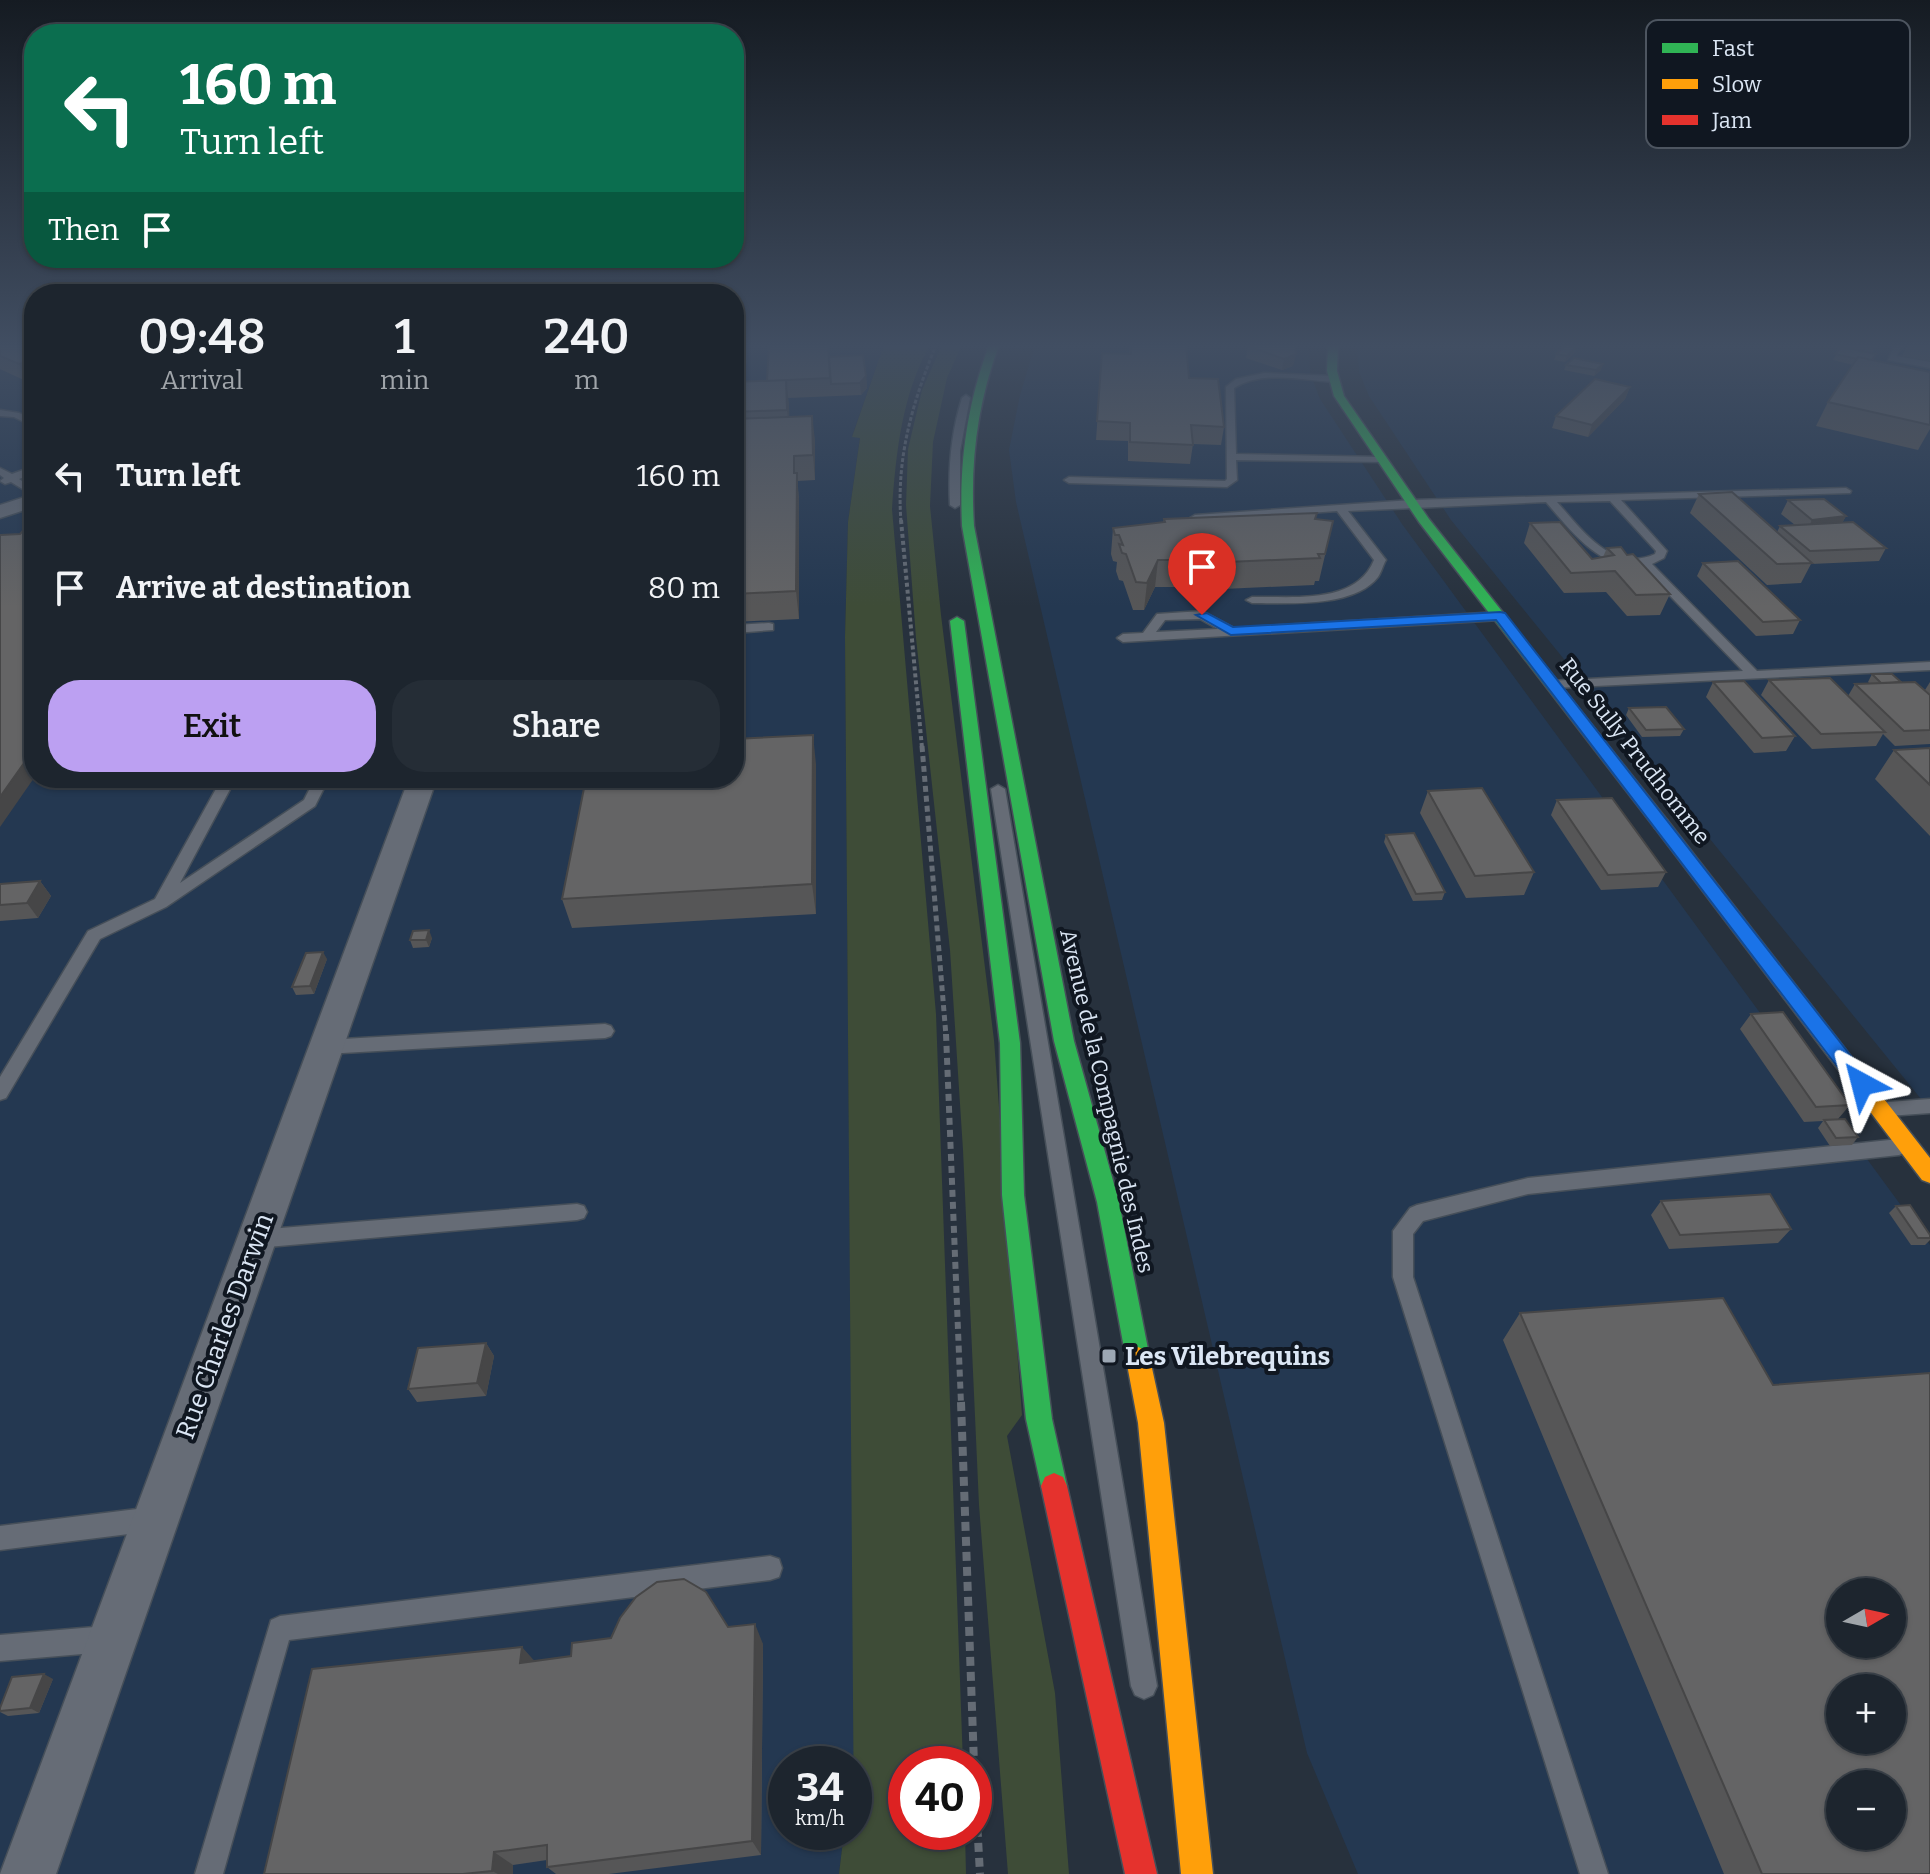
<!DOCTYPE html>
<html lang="en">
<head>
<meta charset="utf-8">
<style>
	body { margin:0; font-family:Bitter,serif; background:#252d36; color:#f1f3f6; height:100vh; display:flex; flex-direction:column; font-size:30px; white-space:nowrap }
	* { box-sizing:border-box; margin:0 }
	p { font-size:26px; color:#a0a5aa }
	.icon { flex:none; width:44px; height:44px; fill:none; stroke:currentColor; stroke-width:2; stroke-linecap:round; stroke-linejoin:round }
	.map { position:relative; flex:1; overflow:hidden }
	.details { position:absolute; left:24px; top:284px; width:720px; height:504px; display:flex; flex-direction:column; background:#1d252e; border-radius:32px; box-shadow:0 2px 6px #0004,0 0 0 2px #3b424a }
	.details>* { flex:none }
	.top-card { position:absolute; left:24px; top:24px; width:720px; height:244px; border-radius:32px; box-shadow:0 2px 6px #0004,0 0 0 2px #3b424a; background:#0b6e4f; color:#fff; overflow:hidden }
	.needle { width:52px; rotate:81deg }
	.buttons { position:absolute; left:1826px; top:1578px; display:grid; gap:16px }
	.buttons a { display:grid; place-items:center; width:80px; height:80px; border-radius:50%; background:#1d252e; box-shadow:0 2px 6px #0004,0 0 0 2px #3b424a; font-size:40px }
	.speed { position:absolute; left:768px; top:1746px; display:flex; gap:16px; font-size:40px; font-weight:700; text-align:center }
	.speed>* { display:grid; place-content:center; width:104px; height:104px; border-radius:50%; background:#1d252e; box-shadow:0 2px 6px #0004,0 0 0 2px #3b424a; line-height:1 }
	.speed small { font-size:20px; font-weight:400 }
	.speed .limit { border:12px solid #d22; background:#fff; color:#111 }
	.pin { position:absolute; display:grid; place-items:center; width:68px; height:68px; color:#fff; margin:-82px -34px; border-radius:50% 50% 50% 0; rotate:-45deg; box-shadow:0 0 8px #0007 }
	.pin .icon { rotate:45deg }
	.me { position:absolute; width:88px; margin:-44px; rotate:322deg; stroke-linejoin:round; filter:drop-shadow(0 0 6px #0008) }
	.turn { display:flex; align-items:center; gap:28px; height:168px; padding:0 24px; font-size:36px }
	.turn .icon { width:104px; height:104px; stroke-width:2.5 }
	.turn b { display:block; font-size:56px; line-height:68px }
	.then { display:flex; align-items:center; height:76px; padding:0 24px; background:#0003; gap:16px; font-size:30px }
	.eta { display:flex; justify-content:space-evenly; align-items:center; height:136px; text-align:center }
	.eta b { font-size:48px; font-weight:600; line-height:56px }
	.primary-button { display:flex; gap:16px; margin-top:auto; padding:16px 24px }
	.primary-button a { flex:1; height:92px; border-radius:32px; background:#bca0f2; color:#111; font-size:32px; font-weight:600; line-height:92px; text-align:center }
	.primary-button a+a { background:#252d36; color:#f1f3f6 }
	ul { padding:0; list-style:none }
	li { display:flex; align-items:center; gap:24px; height:112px; padding:0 24px }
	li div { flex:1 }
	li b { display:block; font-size:30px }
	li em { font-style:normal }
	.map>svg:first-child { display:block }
	.built { fill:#243851; fill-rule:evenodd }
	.green { fill:#3e4c37 }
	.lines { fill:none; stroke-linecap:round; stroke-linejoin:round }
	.lane-casing { stroke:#464f59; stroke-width:3 }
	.street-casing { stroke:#464f59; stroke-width:3 }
	.fast-casing { stroke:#464f59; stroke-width:3 }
	.slow-casing { stroke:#464f59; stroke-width:3 }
	.jam-casing { stroke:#464f59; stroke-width:3 }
	.path-far4 { stroke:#656c75; stroke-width:3; stroke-dasharray:4 2; stroke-linecap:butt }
	.path-far3 { stroke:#656c75; stroke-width:4; stroke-dasharray:4 3; stroke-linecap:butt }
	.path-far2 { stroke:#656c75; stroke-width:5; stroke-dasharray:6 4; stroke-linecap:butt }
	.path-far1 { stroke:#656c75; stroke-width:6; stroke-dasharray:7 5; stroke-linecap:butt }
	.path { stroke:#656c75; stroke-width:8; stroke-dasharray:9 6; stroke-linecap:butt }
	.lane { fill:#666c76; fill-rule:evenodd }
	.street { fill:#666c76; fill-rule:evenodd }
	.fast { fill:#30b455; fill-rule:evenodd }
	.slow { fill:#ff9f0a; fill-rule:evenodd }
	.jam { fill:#e5322d; fill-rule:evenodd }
	.wall { fill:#565657 }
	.shaded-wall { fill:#464647 }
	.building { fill:#646465; stroke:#464647; stroke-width:2; fill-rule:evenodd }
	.route { fill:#1a73e8; stroke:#114b97; stroke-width:2 }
	.poi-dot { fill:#9ca7b4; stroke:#101721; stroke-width:3 }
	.labels { text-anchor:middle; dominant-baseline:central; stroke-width:8; stroke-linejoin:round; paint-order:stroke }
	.street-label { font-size:22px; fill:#dbe6f4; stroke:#101721 }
	.near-street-label { font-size:26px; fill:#dbe6f4; stroke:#101721 }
	.near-poi-label { font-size:26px; font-weight:bold; fill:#dbe6f4; stroke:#101721; text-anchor:start }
	.key { fill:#101721; stroke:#4d5560; stroke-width:2 }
	.key-label { font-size:22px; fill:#dbe6f4 }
</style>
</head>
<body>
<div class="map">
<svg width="1930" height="1874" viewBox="0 0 1930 1874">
	<rect width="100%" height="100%" fill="#27313d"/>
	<path class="built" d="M0,345H34V778H734V345H884L852,436L860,437L848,522L845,637L854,1754L853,1764H786V1832H844L839,1874H0Z
		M1035,345H1309L1310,373L1320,399L1402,524L1930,1245V1874H1358L1307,1753L1016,502L1009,450L1020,395ZM1840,1592H1892V1644H1840ZM1840,1688H1892V1740H1840ZM1840,1784H1892V1836H1840Z
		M1357,345H1930V1110L1451,520L1369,396L1359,372Z"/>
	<path class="green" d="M884,345H930C902,394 896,453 892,509L936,1014L963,1764H906V1832H965L966,1874H839L844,1832H854L845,637L848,522L860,438L852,437Z
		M942,345H962L947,378L933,442L930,506L941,615L994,1040L1022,1415L1007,1436L1055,1693L1069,1874H1008L979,1505L963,1150L950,950L916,638L906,505L908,449L922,390Z"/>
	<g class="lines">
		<defs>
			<path id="lane" d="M738,345H746L745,364L738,362Z
				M1895,345H1903L1896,356L1930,362V368L1888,360Z
				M1264,373L1334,376L1338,379L1334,382C1303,380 1262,370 1234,388L1236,454L1382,457L1387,460L1385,462L1236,460L1237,480L1227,487L1069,483L1064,480L1069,477L1225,481L1227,479L1226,387L1236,379Z
				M966,395L970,398L960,451V505L955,508L950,505C948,468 951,433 962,398Z
				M0,410L19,413L34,420V427L14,417L0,416Z
				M34,466V473L19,479L34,489V496L11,482L5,484L0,481L4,478L0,475V468L12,474Z
				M1846,488L1851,491L1850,493L1621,500L1667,551L1664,558L1652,564L1757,671L1930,662V670L1553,688L1549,687V681L1743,671L1642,567C1598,568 1573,533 1546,502L1348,511L1386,560C1383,565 1381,573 1378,577C1354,608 1287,603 1252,603L1246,600L1252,597C1293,596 1356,605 1374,560L1337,511L1195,521L1190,518L1195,515L1412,500ZM1610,501L1656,551L1655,554C1612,573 1583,531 1557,502Z
				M1202,611L1234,628L1500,612L1506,616L1500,620L1123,642L1117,638L1123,634L1143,633L1157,614ZM1200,619L1218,629L1156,632L1165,620Z
				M769,623L773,624V630L734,633V625Z
				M222,778H236L180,883L304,800L315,778H329L315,806L166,907L100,939L6,1098L0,1100V1077L88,931L155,899Z
				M998,785L1005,789L1157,1686L1153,1695L1144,1699L1135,1695L1131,1686L991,789Z
				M605,1024L611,1026L614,1031L611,1036L605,1038L325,1054L319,1052L316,1047L319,1042L325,1040Z
				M1930,1099V1113L1888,1116L1882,1114L1879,1109L1882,1104L1888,1102Z
				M1899,1139L1906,1142L1908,1147L1906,1152L1899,1155L1528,1194L1423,1221L1413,1234V1277L1608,1874H1580L1393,1277V1231L1410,1208L1417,1205L1528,1178Z
				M577,1204L584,1206L587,1212L584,1218L577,1220L256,1248L249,1245L246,1239L249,1233L256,1230Z
				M153,1507L161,1511L165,1519L161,1527L153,1531L0,1550V1526Z
				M770,1556L779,1559L782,1568L779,1577L770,1580L289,1640L223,1874H195L271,1620L280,1616Z
				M106,1626L115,1630L119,1639L115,1648L106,1652L0,1661V1635Z"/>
			<path id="street" d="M34,494V507L0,518V505Z
				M409,778H437L56,1874H0Z"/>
			<path id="fast" d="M989,345H999C977,405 970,462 974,526L1074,1041L1119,1202L1150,1359L1147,1367L1138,1371L1129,1367L1126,1359L1097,1202L1054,1041L962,526C959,462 967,405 989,345Z
				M1328,345H1338L1337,371L1344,396L1429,519L1667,820L1669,824L1667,828H1655L1419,522L1334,396L1327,371Z
				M957,617L964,621L1020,1043L1024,1195L1052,1419L1067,1486L1063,1495L1054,1499L1045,1495L1041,1486L1026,1419L1002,1195L1000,1043L950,621Z"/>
			<path id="slow" d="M1661,819L1667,820L1930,1158V1183L1922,1180L1655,828L1653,824L1655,820Z
				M1138,1347L1147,1351L1150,1359L1164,1423L1213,1874H1181L1138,1423L1126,1359L1129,1351Z"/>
			<path id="jam" d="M1054,1473L1063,1477L1067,1486L1157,1874H1125L1041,1486L1045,1477Z"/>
		</defs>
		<use href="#lane" class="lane-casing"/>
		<use href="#street" class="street-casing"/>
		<use href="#fast" class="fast-casing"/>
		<use href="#slow" class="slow-casing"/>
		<use href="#jam" class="jam-casing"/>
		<path class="path-far4" d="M901,522C896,458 912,404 936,345"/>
		<path class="path-far3" d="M901,520L922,748"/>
		<path class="path-far2" d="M922,746L946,1036"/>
		<path class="path-far1" d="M946,1034L961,1404"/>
		<path class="path" d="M961,1402L974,1764
			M974,1768L980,1874"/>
		<use href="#lane" class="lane"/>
		<use href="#street" class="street"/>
		<use href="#fast" class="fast"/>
		<use href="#slow" class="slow"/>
		<use href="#jam" class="jam"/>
	</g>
	<path class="wall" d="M0,345H34V380L28,382L0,369Z
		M1129,345H1186L1189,378L1224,427L1221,445L1193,444L1190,464L1128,461V441L1096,440L1102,353L1129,354Z
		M1295,345L1293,366L1282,370L1246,358L1248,346Z
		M1830,345H1876L1871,353L1873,360L1930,372V429L1918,450L1816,426L1828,402L1853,365L1833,360L1841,347Z
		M1908,345H1930V361L1902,356Z
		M1575,352L1565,362L1554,360L1556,354Z
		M829,357L866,376L867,388L861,395L788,398L789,416L815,440V480L797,481L799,499V619L734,622V382L767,381Z
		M1566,365L1601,370L1594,376L1564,370Z
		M1630,387L1625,399L1588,437L1552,428L1556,416Z
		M1699,494L1777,532L1780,526L1795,525L1781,514L1788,500L1846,516L1842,523L1886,548L1879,561L1811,564L1801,583L1767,585L1690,513Z
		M1164,519H1315L1333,521L1319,581H1315L1314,585L1179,591L1178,587H1155L1144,610H1133L1123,581L1119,580L1116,571L1117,562L1113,561L1111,554L1113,528L1163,522Z
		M1530,523L1592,559L1603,557L1607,548L1627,555L1670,594L1660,615L1627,616L1606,592L1564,593L1524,543Z
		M1703,563L1800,620L1793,634L1756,636L1697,576Z
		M1872,674L1925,690L1930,682V744L1895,746L1883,734L1876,746L1812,749L1761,695L1769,680L1848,696L1855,684H1870L1868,682Z
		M1713,682L1795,736L1786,751L1754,753L1706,697Z
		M1629,708L1684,729L1680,736L1642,737L1626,715Z
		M1930,748V836L1875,779L1894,750Z
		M816,764V914L572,928L562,899Z
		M1428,791L1534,872L1524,895L1466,898L1420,813Z
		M1557,800L1666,872L1658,887L1601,890L1551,815Z
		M1386,835L1445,892L1442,900L1413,901L1384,842Z
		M40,881L51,896L38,918L0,921V884Z
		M432,938L429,947L413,948L410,940Z
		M327,959L314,994L296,995L292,987Z
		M1751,1014L1850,1105L1838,1119L1858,1137L1852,1145L1830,1146L1818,1128L1823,1121L1804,1122L1740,1029Z
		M1661,1201L1791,1229L1778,1243L1669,1249L1651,1215Z
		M1896,1206L1930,1235V1240L1925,1245H1911L1889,1213Z
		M1520,1313L1773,1385L1930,1874H1724L1503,1340Z
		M486,1343L494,1356L486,1396L417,1402L408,1389Z
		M728,1627L763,1644L761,1855L609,1874H556L547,1867V1860L513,1865V1874H264L534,1661L571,1656Z
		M53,1679L39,1713L8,1716L0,1712V1708Z"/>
	<path class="shaded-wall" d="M1577,346L1575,352L1565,362L1567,356Z
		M1296,354L1293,366L1282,370L1284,359Z
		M34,360V380L28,382L19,364Z
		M1603,364L1601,370L1594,376L1596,370Z
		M866,376L867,388L861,395L860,383Z
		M786,380L789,404L790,435L787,410Z
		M1630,387L1625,399L1588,437L1592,425Z
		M812,416L815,440V480L813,455Z
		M797,473L799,499V619L796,591Z
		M1846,516L1838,530L1805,534L1812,520Z
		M1158,560L1155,587L1144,610L1147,583Z
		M813,735L816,764V914L812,884Z
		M34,749V778L0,827V797Z
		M40,881L51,896L38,918L27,903Z
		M429,930L432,938L429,947L426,940Z
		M323,952L327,959L314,994L310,986Z
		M486,1343L494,1356L486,1396L477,1383Z
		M755,1624L763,1644L761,1855L752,1841Z
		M522,1647L539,1666L520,1663Z
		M44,1674L53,1679L39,1713L30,1708Z
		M494,1852L513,1865V1874H498L492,1871Z"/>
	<path class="building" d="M0,345H34V360L19,364L0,356Z
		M769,345H828L830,378L767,381Z
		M1131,345H1186L1189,378L1218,379L1224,427L1191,425L1193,445L1130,442V423L1097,421L1102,353L1131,354Z
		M1251,345H1295L1296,354L1284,359L1248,346Z
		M1566,345L1577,346L1567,356L1556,354Z
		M1912,345H1930V348Z
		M1841,347L1876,354L1872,360L1858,357L1857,359L1835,354Z
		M863,355L866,376L860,383L831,384L829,357Z
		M1858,357L1930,372V425L1828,402Z
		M1574,358L1603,364L1596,370L1566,365Z
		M1595,379L1630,387L1592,425L1556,416Z
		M786,380L787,410L734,412V382Z
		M812,416L813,455L794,456V473H797L796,591L734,594V419Z
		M1732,492L1812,563L1777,564L1699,494Z
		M1824,499L1846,516L1812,520L1788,500Z
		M1317,513L1315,519L1333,521L1325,554H1318L1320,558L1183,564L1181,560H1158L1147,583L1136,582L1126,554L1122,553L1119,544L1123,545L1119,535H1115L1113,528L1165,522L1164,519Z
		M34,519V749L0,797V535L20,534Z
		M1560,522L1592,559L1614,555L1607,548L1621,547L1627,555L1633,554L1670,594L1636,595L1615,571L1571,573L1530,523Z
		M1853,522L1886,548L1810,551L1780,526Z
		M1738,561L1800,620L1763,622L1703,563Z
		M1872,674H1892L1901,682L1881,683Z
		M1830,678L1885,732L1821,734L1769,680Z
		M1744,681L1795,736L1762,738L1713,682Z
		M1915,682L1930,695V730L1904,731L1855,684Z
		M1666,707L1684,729L1646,730L1629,708Z
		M813,735L812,884L562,899L586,778H734V739Z
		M1930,748V785L1894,750Z
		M1482,788L1534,872L1475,876L1428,791Z
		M1612,798L1666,872L1608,875L1557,800Z
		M1414,833L1445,892L1416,894L1386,835Z
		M40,881L27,903L0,905V884Z
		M429,930L426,940H410L413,931Z
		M323,952L310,986L292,987L306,953Z
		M1783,1012L1850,1105L1816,1107L1751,1014Z
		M1845,1119L1858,1137L1836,1138L1824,1120Z
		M1770,1194L1791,1229L1680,1235L1661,1201Z
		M1910,1205L1930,1235V1238H1918L1896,1206Z
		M1723,1298L1773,1385L1930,1373V1874H1762L1520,1313ZM1840,1592H1892V1644H1840ZM1840,1688H1892V1740H1840ZM1840,1784H1892V1836H1840Z
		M486,1343L477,1383L408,1389L418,1348Z
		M684,1579L706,1592L728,1627L755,1624L752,1841L547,1867V1845L494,1852L492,1871L463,1874H264L312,1669L522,1647L520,1663L571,1656L572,1643L611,1638L620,1618L636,1597L657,1582Z
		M44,1674L30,1708L0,1711V1708L12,1677Z"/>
	<linearGradient id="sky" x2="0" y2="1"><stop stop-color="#151b22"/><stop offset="0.57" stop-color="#414e62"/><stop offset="1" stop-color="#414e62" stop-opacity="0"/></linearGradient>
	<rect width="1930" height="607" fill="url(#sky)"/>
	<path class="route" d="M1500,612L1505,613L1869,1079L1872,1084L1869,1090H1855L1496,620L1231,635L1196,615L1207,613L1233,627Z"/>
	<rect class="poi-dot" x="1101" y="1348" width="16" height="16" rx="4"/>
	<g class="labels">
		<g class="street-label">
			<text transform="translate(1635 751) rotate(52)">Rue Sully Prudhomme</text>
			<text transform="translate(1107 1101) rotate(77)">Avenue de la Compagnie des Indes</text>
		</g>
		<g class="near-street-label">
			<text transform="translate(225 1326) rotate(-70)">Rue Charles Darwin</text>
		</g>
		<g class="near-poi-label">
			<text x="1125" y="1356">Les Vilebrequins</text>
		</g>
	</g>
	<rect x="1646" y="20" width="264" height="128" rx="12" class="key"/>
	<rect x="1662" y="43" width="36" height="10" fill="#30b455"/>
	<rect x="1662" y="79" width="36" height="10" fill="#ff9f0a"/>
	<rect x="1662" y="115" width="36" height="10" fill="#e5322d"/>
	<g class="key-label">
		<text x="1712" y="56">Fast</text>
		<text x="1712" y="92">Slow</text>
		<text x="1712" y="128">Jam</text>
	</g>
</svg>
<div class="buttons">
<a><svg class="needle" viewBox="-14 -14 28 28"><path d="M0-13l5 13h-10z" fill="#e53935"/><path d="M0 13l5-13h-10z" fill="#a0a5aa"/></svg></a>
<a>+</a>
<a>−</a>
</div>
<div class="speed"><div>34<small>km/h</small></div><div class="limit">40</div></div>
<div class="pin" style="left:1202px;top:615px;background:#d93025"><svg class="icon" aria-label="arrive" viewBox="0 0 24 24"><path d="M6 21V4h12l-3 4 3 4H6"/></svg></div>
<svg class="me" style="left:1862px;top:1084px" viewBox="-20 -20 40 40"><path d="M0-17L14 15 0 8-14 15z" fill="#1a73e8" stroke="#fff" stroke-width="4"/></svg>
<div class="top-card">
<div class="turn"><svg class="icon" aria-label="left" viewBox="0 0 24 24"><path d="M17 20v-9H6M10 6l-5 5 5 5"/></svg><div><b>160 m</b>Turn left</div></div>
<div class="then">Then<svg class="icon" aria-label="arrive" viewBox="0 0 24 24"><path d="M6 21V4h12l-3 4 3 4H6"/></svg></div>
</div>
<section class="details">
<div class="eta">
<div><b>09:48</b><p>Arrival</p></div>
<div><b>1</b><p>min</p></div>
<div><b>240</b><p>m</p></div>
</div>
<ul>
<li><svg class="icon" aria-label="left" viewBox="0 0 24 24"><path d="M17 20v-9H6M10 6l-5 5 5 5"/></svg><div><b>Turn left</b></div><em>160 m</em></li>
<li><svg class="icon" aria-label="arrive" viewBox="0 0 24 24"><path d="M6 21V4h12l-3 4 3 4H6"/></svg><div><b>Arrive at destination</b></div><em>80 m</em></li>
</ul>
<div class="primary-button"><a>Exit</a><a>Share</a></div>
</section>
</div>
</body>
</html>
